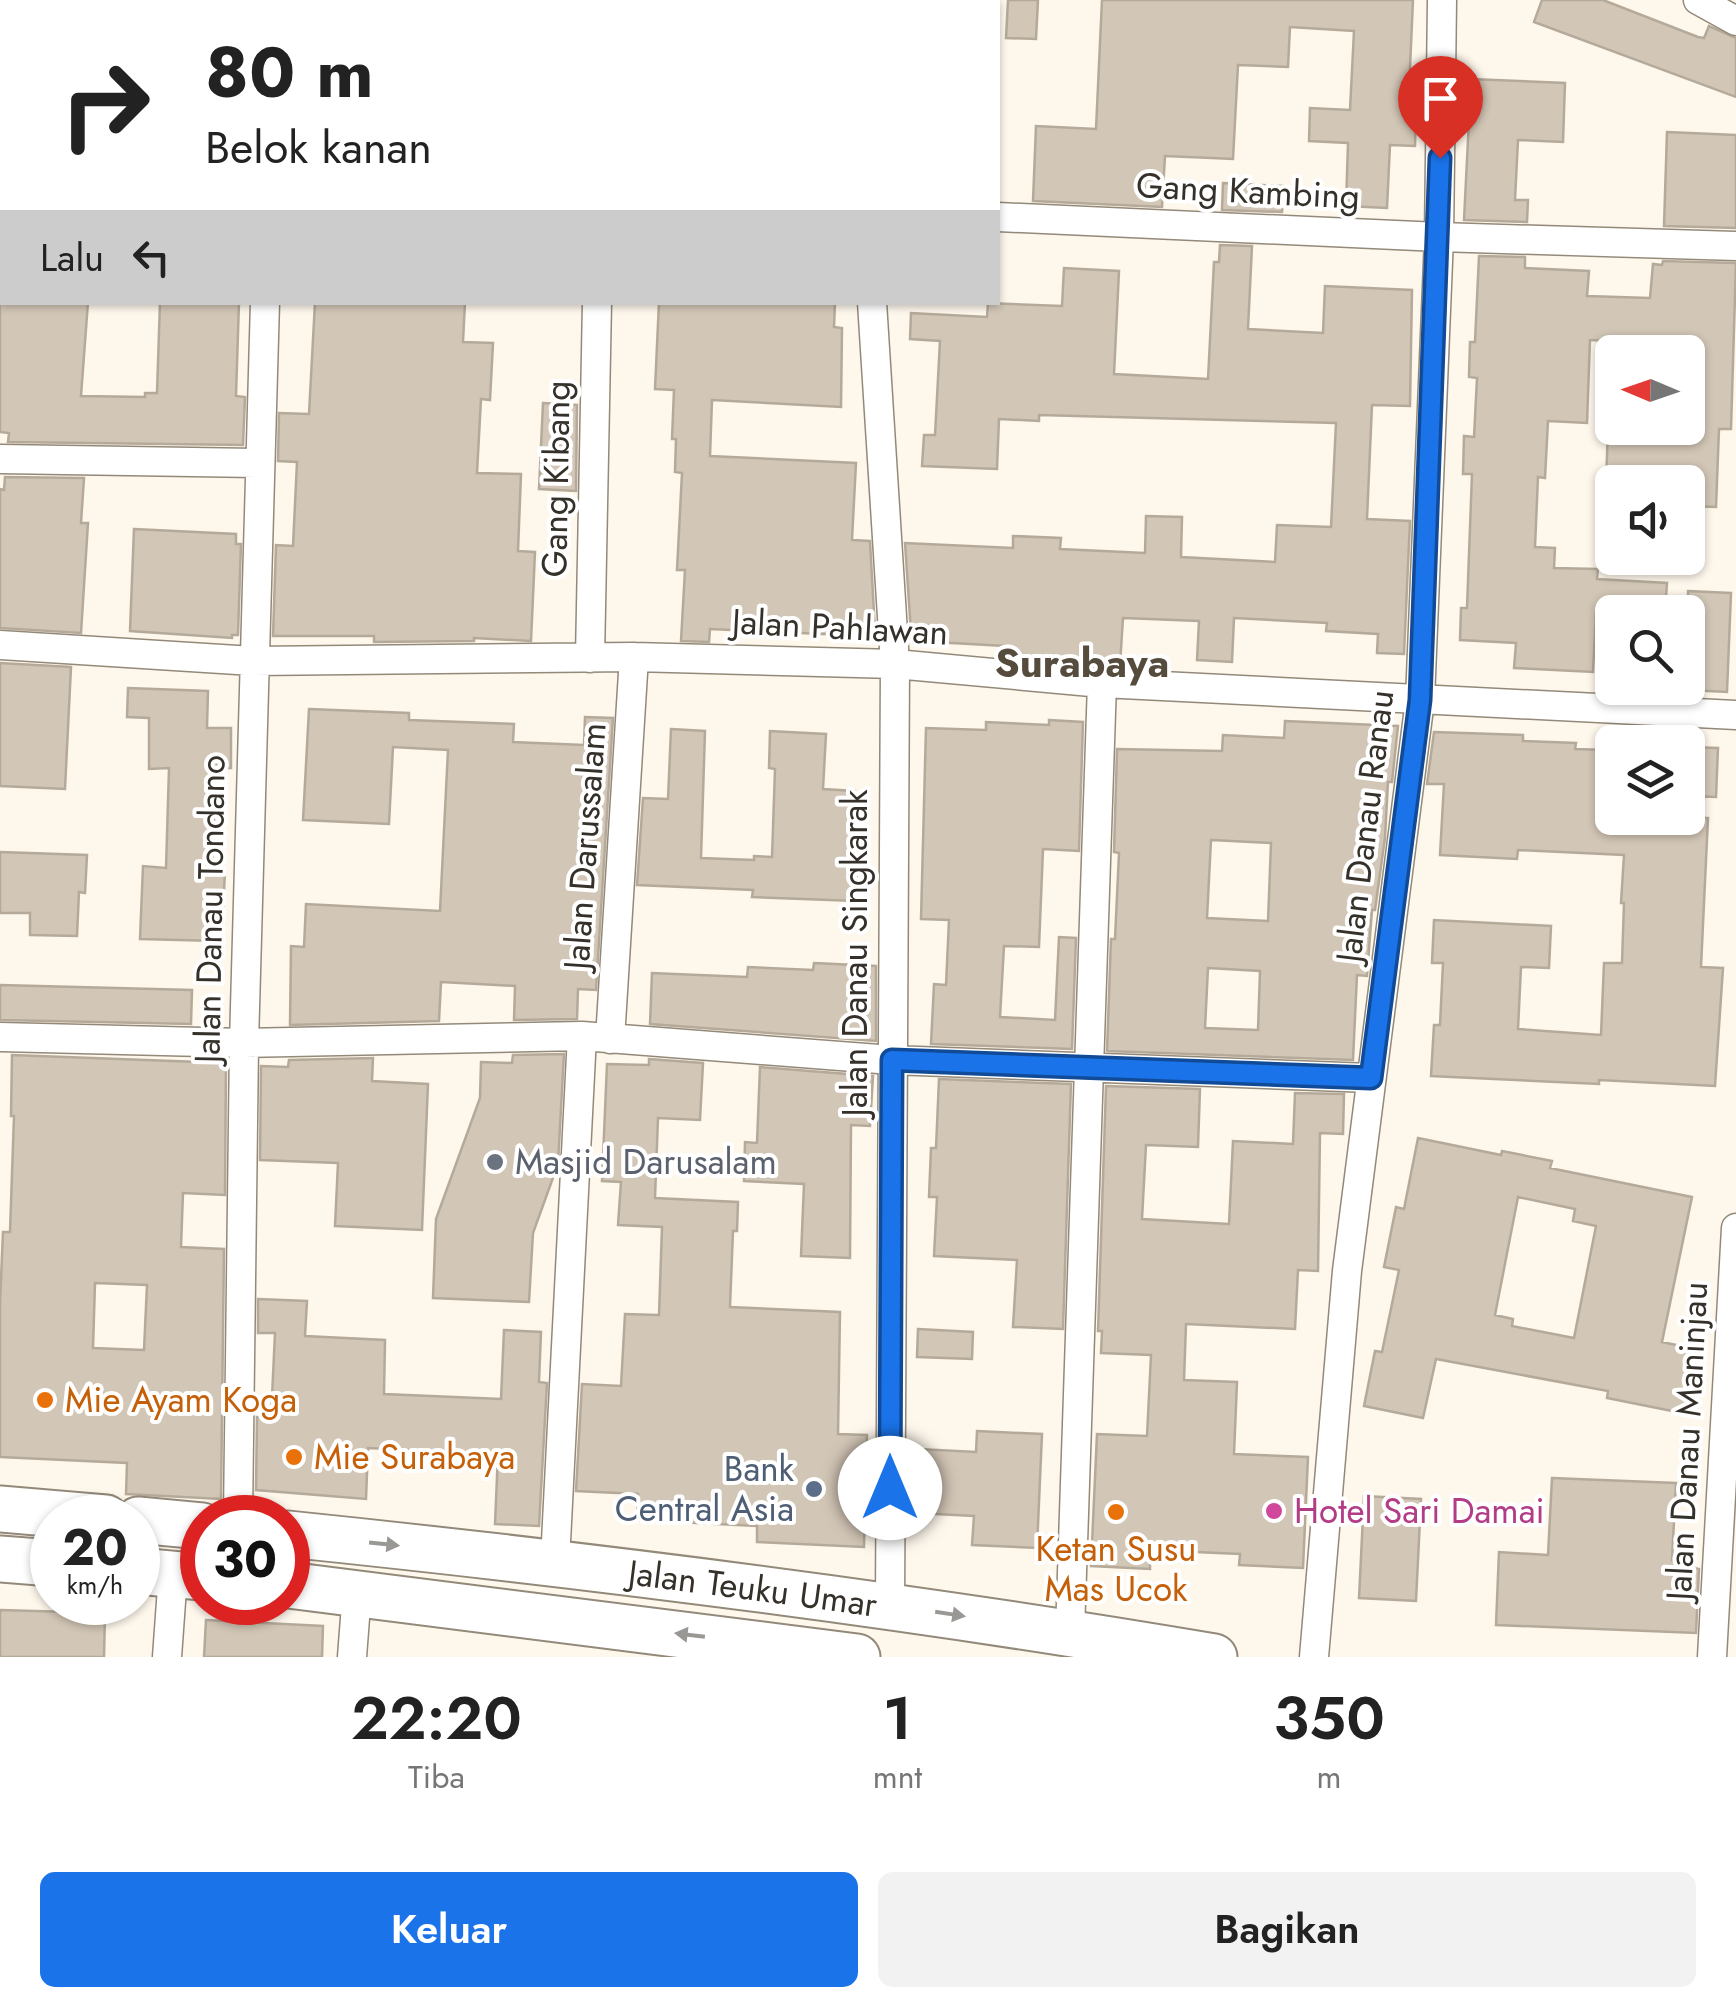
<!DOCTYPE html>
<html lang="id">
<head>
<meta charset="utf-8">
<style>
	body { margin:0; font-family:Jost,sans-serif; background:#f2f2f2; color:#222; height:100vh; display:flex; flex-direction:column; font-size:38px; white-space:nowrap }
	* { box-sizing:border-box; margin:0 }
	p { font-size:32px; color:#767676 }
	.icon { flex:none; width:55px; height:55px; fill:none; stroke:currentColor; stroke-width:2; stroke-linecap:round; stroke-linejoin:round }
	.map { position:relative; height:1657px; overflow:hidden }
	.side { display:flex; flex-direction:column; background:#fff; flex:1 }
	.side>* { flex:none }
	.guide { position:absolute; left:0px; top:0px; width:1000px; height:305px; box-shadow:0 2px 8px #0004; background:#fff; color:#222; overflow:hidden }
	.needle { width:65px; rotate:272deg }
	.buttons { position:absolute; left:1595px; top:335px; display:grid; gap:20px }
	.buttons a { display:grid; place-items:center; width:110px; height:110px; border-radius:15px; background:#fff; box-shadow:0 2px 8px #0004; font-size:50px }
	.speed { position:absolute; left:30px; top:1495px; display:flex; gap:20px; font-size:50px; font-weight:700; text-align:center }
	.speed>* { display:grid; place-content:center; width:130px; height:130px; border-radius:50%; background:#fff; box-shadow:0 2px 8px #0004; line-height:1 }
	.speed small { font-size:25px; font-weight:400 }
	.speed .limit { border:15px solid #d22; background:#fff; color:#111 }
	.pin { position:absolute; display:grid; place-items:center; width:85px; height:85px; color:#fff; margin:-102px -42px; border-radius:50% 50% 50% 0; rotate:-45deg; box-shadow:0 0 10px #0007 }
	.pin .icon { rotate:45deg }
	.me { position:absolute; width:110px; margin:-55px; rotate:0deg; stroke-linejoin:round; filter:drop-shadow(0 0 8px #0008) }
	.turn { display:flex; align-items:center; gap:35px; height:210px; padding:0 40px; font-size:45px }
	.turn .icon { width:130px; height:130px; stroke-width:2.5 }
	.turn b { display:block; font-size:70px; line-height:85px }
	.then { display:flex; align-items:center; height:95px; padding:0 40px; background:#0003; gap:20px; font-size:38px }
	.eta { display:flex; justify-content:space-evenly; align-items:center; height:170px; text-align:center }
	.eta b { font-size:60px; font-weight:600; line-height:70px }
	.action { display:flex; gap:20px; margin-top:auto; padding:20px 40px }
	.action a { flex:1; height:115px; border-radius:15px; background:#1a73e8; color:#fff; font-size:40px; font-weight:600; line-height:115px; text-align:center }
	.action a+a { background:#f2f2f2; color:#222 }
	.map>svg:first-child { display:block }
	.building { fill:#d2c6b6; stroke:#b5aa9a; stroke-width:2.5; fill-rule:evenodd }
	.lines { fill:none; stroke-linecap:round; stroke-linejoin:round }
	.minor-casing { stroke:#938979; stroke-width:31 }
	.trunk-casing { stroke:#938979; stroke-width:49 }
	.minor { stroke:#fff; stroke-width:28 }
	.trunk { stroke:#fff; stroke-width:45 }
	.oneway { fill:#9a9894 }
	.route-casing { stroke:#114b97; stroke-width:25 }
	.route { stroke:#1a73e8; stroke-width:18 }
	.worship-dot { fill:#6b7280; stroke:#fff; stroke-width:4 }
	.food-dot { fill:#e8710a; stroke:#fff; stroke-width:4 }
	.service-dot { fill:#5c6f8a; stroke:#fff; stroke-width:4 }
	.hotel-dot { fill:#d1479c; stroke:#fff; stroke-width:4 }
	.labels { text-anchor:middle; dominant-baseline:central; stroke-width:8; stroke-linejoin:round; paint-order:stroke }
	.street-label { font-size:35px; fill:#35312a; stroke:#fff }
	.worship-label { font-size:35px; fill:#5b616d; stroke:#fff; text-anchor:start }
	.food-label { font-size:35px; fill:#c56008; stroke:#fff; text-anchor:start }
	.service-label { font-size:35px; fill:#4e5e75; stroke:#fff; text-anchor:end }
	.hotel-label { font-size:35px; fill:#b23c85; stroke:#fff; text-anchor:start }
	.quarter-label { font-size:40px; font-weight:bold; fill:#564c3e; stroke:#fff }
</style>
</head>
<body>
<div class="map">
<svg width="1736" height="1657" viewBox="0 0 1736 1657">
	<rect width="100%" height="100%" fill="#fef7ec"/>
	<path class="building" d="M1008,0H1038L1036,39L1006,38Z
		M1102,0H1413L1408,113H1416L1415,146L1390,145L1387,208L1346,206L1348,143L1309,141L1310,108L1350,110L1354,31L1290,27L1288,67L1238,65L1233,159L1165,156L1162,207L1033,201L1036,126L1096,129Z
		M1542,0H1603L1698,37L1704,38L1709,26L1736,38V97L1534,22Z
		M1471,79L1565,83L1563,142L1518,140L1515,200H1528L1527,222L1464,220Z
		M1667,132L1736,135V228L1664,226Z
		M1223,183L1283,186L1282,212L1222,210Z
		M1220,245L1252,246L1248,329L1323,333L1325,286L1412,290L1410,406L1372,405L1367,519L1410,521L1404,654L1377,653L1378,634L1326,631L1327,623L1234,618L1232,662L1197,660L1199,621L1123,618L1120,665L1005,656V646L917,641L918,633H911L905,543L1013,548V536L1061,538L1060,549L1145,553L1146,516L1182,517L1181,557L1275,562L1277,525L1331,527L1336,423L1039,415V421L999,419L997,469L922,466L924,435H935L940,341L910,339L911,313L987,317L988,303L1062,306L1064,268L1119,271L1114,374L1208,379L1214,262H1219Z
		M1479,256L1525,257V268L1589,271L1587,296L1650,298L1653,264L1662,265L1663,261L1736,263L1731,429H1719L1716,507L1688,506V482H1606L1608,428H1688V345L1590,340L1587,423L1548,421L1545,478L1538,477L1535,547L1555,548L1554,568L1598,569L1597,579L1667,583L1665,612H1596L1593,672L1514,668L1516,643L1460,640L1461,608H1467L1472,474H1463L1464,436L1474,437L1477,378L1469,377L1470,342H1475Z
		M0,302H88L81,396L145,397V393H157L160,302H239L236,396L245,397L243,445L8,442L9,433L0,432Z
		M315,302H465L463,342L493,343L490,400L481,399L477,473L521,474L518,551L535,552L531,641L474,638V641L374,642V636H273L276,545L293,546L297,462L278,461L279,413L309,414Z
		M659,302H835L834,327L842,328L841,407L712,400L710,456L856,463L852,540L870,541L875,631L843,630V635L710,629L709,642L681,641L685,570H677L682,473L675,472L676,439H672L674,390L655,389Z
		M543,403L577,405L576,491L539,489Z
		M5,477L84,478L81,523H88L81,633L0,628V489L4,490Z
		M134,529L236,534V544H241L238,635H232V638L130,631Z
		M1688,591L1731,593L1727,692L1688,690Z
		M0,663L71,667L65,789L0,786Z
		M128,688L208,691L207,728H231V768H216L212,870L225,871L223,911H218L216,941L140,939L143,866L166,868L169,768L149,769V718L127,717Z
		M309,709L409,713V720L514,724L513,742L584,745L585,717L613,718L596,990L578,989L577,1019L514,1020L515,986L441,982L439,1021L290,1025L291,946L304,947L306,904L440,911L448,750L393,747L389,824L303,820Z
		M1049,720L1083,722L1079,851L1043,849L1039,947L1004,946L1000,1017L1055,1020L1059,937L1076,938L1072,1049L931,1044L934,984L946,985L949,920L921,919L926,728L986,730V722L1049,725Z
		M1285,721L1398,726L1392,782H1388L1385,838L1375,910H1372L1367,976L1357,975L1353,1060L1107,1051L1111,939H1115L1119,853L1114,852L1117,749L1222,751L1223,735L1284,738ZM1211,840L1271,843L1268,921L1207,918ZM1208,968L1260,971L1258,1030L1205,1028Z
		M671,729L705,731L701,858L754,860V856L772,857L775,769L769,768L770,731L826,734L823,789L855,791L852,860L857,861L855,901L752,897L753,890L637,885L643,798L668,799Z
		M1434,732L1523,735V741L1576,743L1575,749L1608,750L1605,818H1708L1701,967L1723,968L1715,1086L1599,1080V1084L1431,1076L1434,1025H1440L1443,963H1432L1434,920L1551,926L1549,968L1521,967L1518,1029L1601,1035L1604,963H1622L1624,903H1621L1624,855L1518,850L1517,859L1440,855L1444,784H1427Z
		M1688,747L1718,748L1716,797L1688,796Z
		M0,852L87,855L85,893L79,892L77,936L30,935V913H0Z
		M814,963L876,966V1041L650,1024L652,973L747,977L748,967L813,970Z
		M0,985L192,990L191,1024L0,1020Z
		M564,1054L558,1164L533,1233L529,1302L433,1298L436,1219L480,1098L481,1062L512,1063L513,1055Z
		M12,1055L226,1063L225,1195L183,1193L181,1247L224,1249L221,1499L126,1494L127,1463L0,1457V1303L3,1232H10L14,1116H11ZM95,1283L147,1285L144,1350L93,1348Z
		M373,1058L372,1081L428,1084L422,1230L335,1226L338,1163L260,1160L261,1066L288,1067L289,1060Z
		M649,1059L703,1063L700,1120L658,1118L655,1198L738,1202L737,1231H733L730,1307L840,1312L838,1434L867,1435L864,1547L757,1542V1526L637,1520L638,1494L576,1491L582,1384L621,1386L625,1314L659,1315L662,1227L618,1225L621,1182L602,1181L607,1064L649,1065Z
		M760,1067L873,1076L870,1126L851,1125L850,1258L801,1256L804,1184L744,1181L745,1142L757,1143Z
		M939,1079L1071,1084L1063,1329L1013,1327L1017,1260L934,1256L937,1197H929L931,1148H936Z
		M1106,1086L1200,1089L1198,1147L1146,1145L1142,1219L1229,1224L1233,1141L1293,1144L1295,1093L1344,1094L1343,1134L1320,1133L1318,1271L1298,1270L1295,1329L1186,1324L1184,1380L1237,1382L1234,1454L1308,1457L1303,1568L1239,1565L1240,1554L1150,1550V1569L1091,1566L1097,1434L1147,1436L1151,1355L1101,1353L1102,1331H1098Z
		M1418,1138L1501,1155L1502,1151L1552,1161L1550,1168L1692,1197L1662,1342L1700,1350L1687,1414L1607,1398L1608,1391L1436,1359L1423,1418L1364,1406L1375,1351L1382,1352L1399,1270L1384,1267L1396,1207L1404,1209ZM1518,1197L1575,1209L1573,1221L1596,1226L1574,1338L1512,1326L1513,1319L1495,1315Z
		M258,1299L307,1301L305,1336L385,1340L384,1394L501,1399L504,1330L541,1332L539,1382L547,1383L539,1526L495,1524L498,1454L368,1448L366,1499L256,1490L257,1417L271,1418L275,1333H258Z
		M918,1329L973,1332L972,1359L917,1357Z
		M977,1431L1042,1434L1037,1548L972,1545L974,1516L916,1513L919,1449L976,1452Z
		M1552,1478L1676,1483L1672,1560L1694,1562V1568L1699,1569L1696,1633L1496,1625L1499,1552L1548,1555Z
		M1364,1496L1421,1499L1416,1601L1359,1598Z
		M0,1610L105,1613L104,1657H0Z
		M206,1620L323,1626L322,1657H204Z"/>
	<g class="lines">
		<defs>
			<path id="minor" d="M864,0V2
				M1698,0L1736,21
				M277,2V0
				M600,2V0
				M0,190H2
				M998,217L1439,237L1736,246
				M872,302L895,664L890,1605
				M0,459L259,463
				M0,645L253,661L634,657L895,664L1102,683L1736,715
				M590,658L597,302
				M0,1037L244,1043L582,1036L892,1060L1371,1078
				M610,1039L634,657
				M238,1518L244,1043L265,302
				M555,1561L582,1036
				M1070,1632L1102,683
				M167,1657L173,1574
				M352,1657L357,1592
				M1314,1657L1347,1271L1420,700L1439,237L1442,0
				M1712,1657L1736,1228"/>
			<g id="trunk">
				<path d="M0,1509L106,1518"/>
				<path d="M138,1520L202,1526"/>
				<path id="s1" d="M288,1534C598,1566 907,1605 1214,1657"/>
				<path d="M0,1559L52,1563"/>
				<path d="M138,1571L202,1577"/>
				<path d="M288,1585L857,1657"/>
			</g>
		</defs>
		<use href="#minor" class="minor-casing"/>
		<use href="#trunk" class="trunk-casing"/>
		<use href="#minor" class="minor"/>
		<use href="#trunk" class="trunk"/>
	</g>
	<defs><path id="oneway-solid" d="M-6-.8H1V-3.2L6.5 0L1 3.2V.8H-6Z" transform="scale(2.5)"/></defs>
	<g class="oneway">
		<use href="#oneway-solid" transform="translate(384 1544) rotate(6)"/>
		<use href="#oneway-solid" transform="translate(950 1614) rotate(9)"/>
		<use href="#oneway-solid" transform="translate(690 1635) rotate(-173)"/>
	</g>
	<g class="lines">
		<defs>
			<path id="route" d="M890,1488L892,1060L1371,1078L1420,700L1440,158"/>
		</defs>
		<use href="#route" class="route-casing"/>
		<use href="#route" class="route"/>
	</g>
	<circle class="worship-dot" cx="495" cy="1162" r="10"/>
	<g class="food-dot">
		<circle cx="45" cy="1400" r="10"/>
		<circle cx="294" cy="1457" r="10"/>
		<circle cx="1116" cy="1512" r="10"/>
	</g>
	<circle class="service-dot" cx="814" cy="1489" r="10"/>
	<circle class="hotel-dot" cx="1274" cy="1511" r="10"/>
	<g class="labels">
		<g class="street-label">
			<text transform="translate(1248 191) rotate(3)">Gang Kambing</text>
			<text transform="translate(556 479) rotate(-89)">Gang Kibang</text>
			<text transform="translate(840 627) rotate(3)">Jalan Pahlawan</text>
			<text transform="translate(1365 826) rotate(-83)">Jalan Danau Ranau</text>
			<text transform="translate(585 846) rotate(-86)">Jalan Darussalam</text>
			<text transform="translate(210 909) rotate(-89)">Jalan Danau Tondano</text>
			<text transform="translate(855 953) rotate(-90)">Jalan Danau Singkarak</text>
			<text transform="translate(1687 1441) rotate(-87)">Jalan Danau Maninjau</text>
			<text stroke="none"><textPath href="#s1" startOffset="468">Jalan Teuku Umar</textPath></text>
		</g>
		<g class="worship-label">
			<text x="515" y="1162">Masjid Darusalam</text>
		</g>
		<g class="food-label">
			<text x="65" y="1400">Mie Ayam Koga</text>
			<text x="314" y="1457">Mie Surabaya</text>
			<text x="1116" y="1549" text-anchor="middle">Ketan Susu<tspan x="1116" dy="40">Mas Ucok</tspan></text>
		</g>
		<g class="service-label">
			<text x="794" y="1469">Bank<tspan x="794" dy="40">Central Asia</tspan></text>
		</g>
		<g class="hotel-label">
			<text x="1294" y="1511">Hotel Sari Damai</text>
		</g>
		<g class="quarter-label">
			<text x="1082" y="663">Surabaya</text>
		</g>
	</g>
</svg>
<div class="buttons">
<a><svg class="needle" viewBox="-14 -14 28 28"><path d="M0-13l5 13h-10z" fill="#e53935"/><path d="M0 13l5-13h-10z" fill="#767676"/></svg></a>
<a><svg class="icon" aria-label="sound" viewBox="0 0 24 24"><path d="M4 9h4l5-4v14l-5-4H4zM17 9q2 3 0 6"/></svg></a>
<a><svg class="icon" aria-label="search" viewBox="0 0 24 24"><circle cx="10" cy="10" r="6"/><path d="M15 15l6 6"/></svg></a>
<a><svg class="icon" aria-label="layers" viewBox="0 0 24 24"><path d="M12 4l9 5-9 5-9-5zM3 14l9 5 9-5"/></svg></a>
</div>
<div class="speed"><div>20<small>km/h</small></div><div class="limit">30</div></div>
<div class="pin" style="left:1440px;top:158px;background:#d93025"><svg class="icon" aria-label="arrive" viewBox="0 0 24 24"><path d="M6 21V4h12l-3 4 3 4H6"/></svg></div>
<svg class="me" style="left:890px;top:1488px" viewBox="-20 -20 40 40"><circle r="19" fill="#fff"/><path d="M0-13L10 11 0 6-10 11z" fill="#1a73e8"/></svg>
<div class="guide">
<div class="turn"><svg class="icon" aria-label="right" viewBox="0 0 24 24"><path d="M7 20v-9h11M14 6l5 5-5 5"/></svg><div><b>80 m</b>Belok kanan</div></div>
<div class="then">Lalu<svg class="icon" aria-label="left" viewBox="0 0 24 24"><path d="M17 20v-9H6M10 6l-5 5 5 5"/></svg></div>
</div>
</div>
<section class="side">
<div class="eta">
<div><b>22:20</b><p>Tiba</p></div>
<div><b>1</b><p>mnt</p></div>
<div><b>350</b><p>m</p></div>
</div>
<div class="action"><a>Keluar</a><a>Bagikan</a></div>
</section>
</body>
</html>
